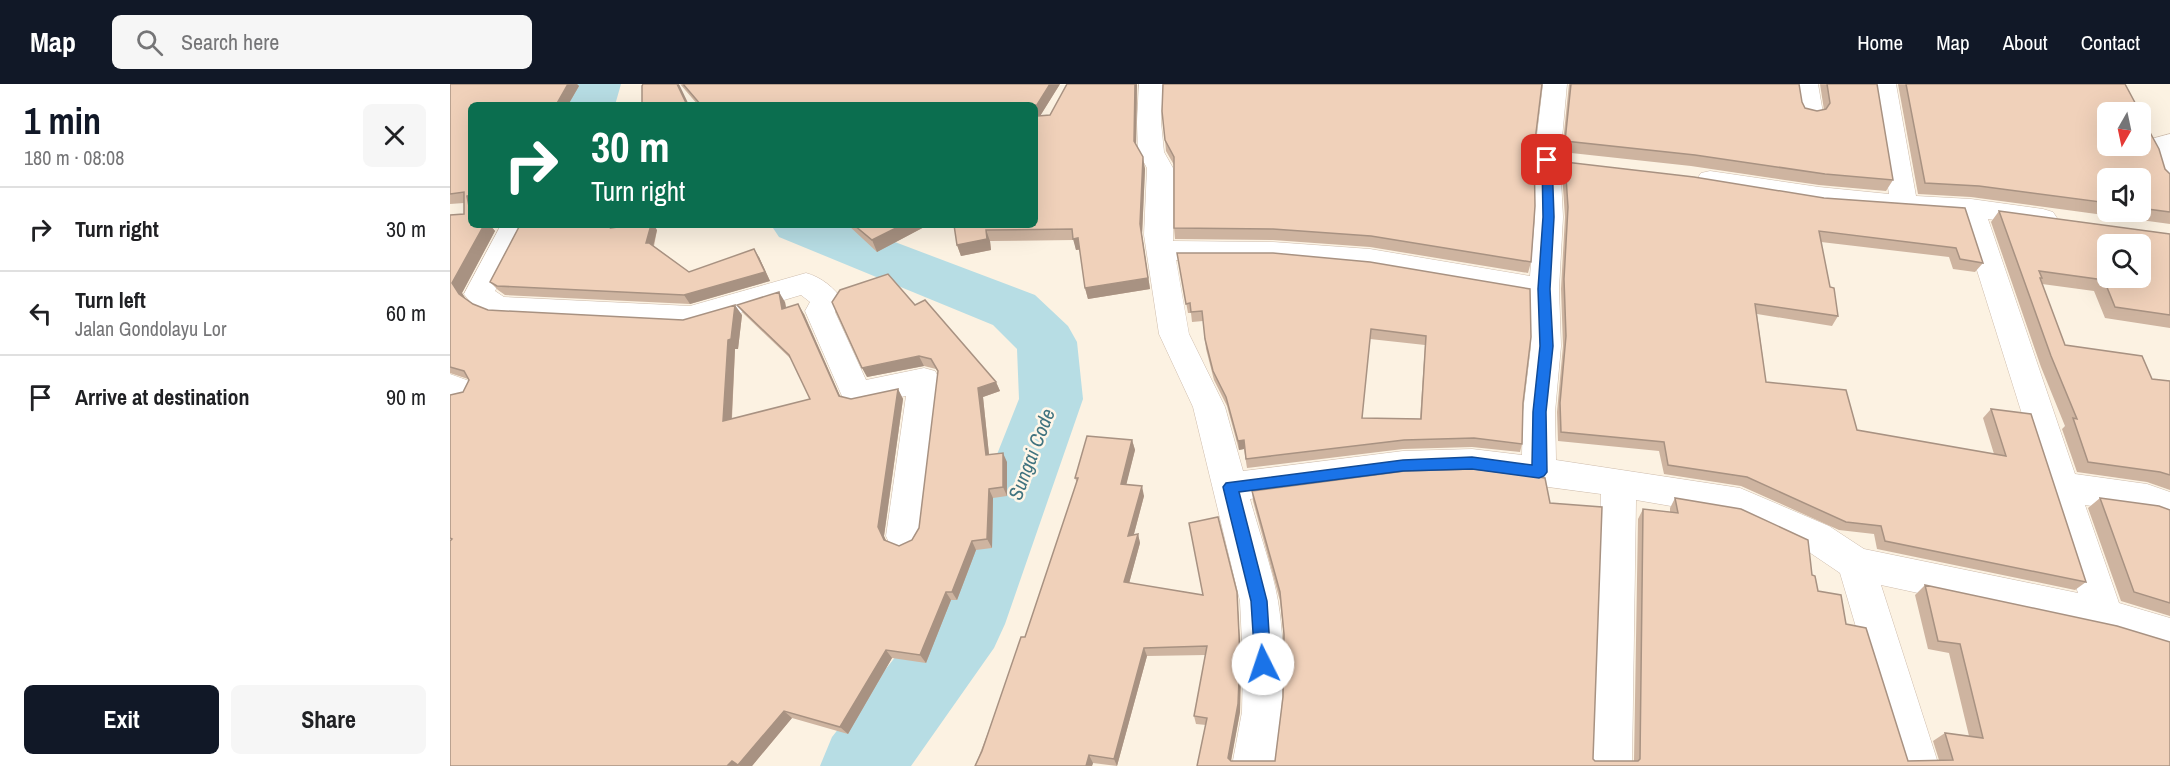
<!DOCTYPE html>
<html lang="en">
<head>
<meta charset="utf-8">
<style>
	body { margin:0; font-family:"Archivo Narrow",sans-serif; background:#f6f6f6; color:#202124; height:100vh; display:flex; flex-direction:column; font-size:22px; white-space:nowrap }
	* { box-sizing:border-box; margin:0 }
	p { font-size:20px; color:#757577 }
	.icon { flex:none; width:33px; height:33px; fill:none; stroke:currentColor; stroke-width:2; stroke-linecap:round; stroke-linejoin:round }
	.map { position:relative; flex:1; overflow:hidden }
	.sheet { display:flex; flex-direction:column; background:#fff; width:450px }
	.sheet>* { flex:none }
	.top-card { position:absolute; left:18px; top:18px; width:570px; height:126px; border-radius:9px; box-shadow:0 6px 24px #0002; background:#0b6e4f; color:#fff; overflow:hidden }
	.needle { width:39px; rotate:189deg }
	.tools { position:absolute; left:1647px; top:18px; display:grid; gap:12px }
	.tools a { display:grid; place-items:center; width:54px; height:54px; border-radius:9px; background:#fff; box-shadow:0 6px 24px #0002; font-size:30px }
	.pin { position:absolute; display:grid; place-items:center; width:51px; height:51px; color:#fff; margin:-26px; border-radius:12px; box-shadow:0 3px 9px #0006 }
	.me { position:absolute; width:66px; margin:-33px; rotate:356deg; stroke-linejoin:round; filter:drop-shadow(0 0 4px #0008) }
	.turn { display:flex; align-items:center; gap:21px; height:126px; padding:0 24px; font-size:27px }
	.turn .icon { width:78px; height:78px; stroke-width:2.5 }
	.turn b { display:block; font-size:42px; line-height:51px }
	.round { display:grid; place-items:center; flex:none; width:63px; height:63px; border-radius:9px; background:#f6f6f6 }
	.headline { display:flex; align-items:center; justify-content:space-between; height:102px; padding:0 24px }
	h1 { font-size:36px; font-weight:800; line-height:45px; color:#111827 }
	.button { display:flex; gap:12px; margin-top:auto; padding:12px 24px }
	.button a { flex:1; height:69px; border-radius:9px; background:#111827; color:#fff; font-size:24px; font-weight:800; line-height:69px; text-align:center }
	.button a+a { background:#f6f6f6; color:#202124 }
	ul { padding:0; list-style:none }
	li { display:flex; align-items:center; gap:18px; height:84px; padding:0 24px; border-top:2px solid #e0e0e0 }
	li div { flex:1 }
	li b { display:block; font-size:22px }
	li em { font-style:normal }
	header { display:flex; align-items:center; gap:36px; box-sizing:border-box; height:84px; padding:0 30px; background:#111827; color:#fff }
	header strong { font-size:28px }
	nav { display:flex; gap:33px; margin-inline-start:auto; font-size:21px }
	.search { width:420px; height:54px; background:#f6f6f6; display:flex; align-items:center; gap:15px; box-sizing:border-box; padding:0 21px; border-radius:9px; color:#757577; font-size:22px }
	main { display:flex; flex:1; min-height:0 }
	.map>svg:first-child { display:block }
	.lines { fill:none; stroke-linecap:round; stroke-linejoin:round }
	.river { fill:#b7dde4; fill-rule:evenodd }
	.minor-casing { stroke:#cebcac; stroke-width:1 }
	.minor { fill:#fff; fill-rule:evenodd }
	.wall { fill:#ceb4a0; fill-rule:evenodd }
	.shaded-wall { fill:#a89282 }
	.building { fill:#f0d1ba; stroke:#a89282; stroke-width:1.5; fill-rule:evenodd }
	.route { fill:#1a73e8; stroke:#114b97; stroke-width:1.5 }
	.labels { text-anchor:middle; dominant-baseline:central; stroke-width:5; stroke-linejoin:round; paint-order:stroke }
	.water-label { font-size:20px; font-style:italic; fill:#40737f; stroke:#fff6e8 }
</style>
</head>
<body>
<header>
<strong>Map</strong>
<div class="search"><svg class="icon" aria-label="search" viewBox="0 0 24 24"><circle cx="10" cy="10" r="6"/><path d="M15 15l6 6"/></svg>Search here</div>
<nav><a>Home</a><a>Map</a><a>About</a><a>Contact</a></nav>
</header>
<main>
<section class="sheet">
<div class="headline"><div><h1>1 min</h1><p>180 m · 08:08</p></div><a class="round"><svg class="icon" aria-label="close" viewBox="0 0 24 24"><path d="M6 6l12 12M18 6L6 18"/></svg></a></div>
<ul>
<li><svg class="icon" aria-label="right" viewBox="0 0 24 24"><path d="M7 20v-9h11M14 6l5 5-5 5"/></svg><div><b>Turn right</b></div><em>30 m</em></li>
<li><svg class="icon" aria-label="left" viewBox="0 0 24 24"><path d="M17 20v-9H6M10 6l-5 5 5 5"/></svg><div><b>Turn left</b><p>Jalan Gondolayu Lor</p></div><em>60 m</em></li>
<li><svg class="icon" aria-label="arrive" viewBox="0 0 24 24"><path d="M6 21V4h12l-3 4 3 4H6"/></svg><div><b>Arrive at destination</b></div><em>90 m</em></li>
</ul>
<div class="button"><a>Exit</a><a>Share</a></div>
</section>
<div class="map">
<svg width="1720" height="682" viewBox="0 0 1720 682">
	<rect width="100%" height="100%" fill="#fcf2e2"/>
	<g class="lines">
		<path class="river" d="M125,0H171L165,21H117Z
			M321,141H400L585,211L618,242L627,258L633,315L555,540L544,564L461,682H370L382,653L488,519L569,315L567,265L543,241L329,153Z"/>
		<defs>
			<path id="minor" d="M689,0H713L711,38L714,68L723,84V157L823,158L920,165L1080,192L1085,133L1084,76L1093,0H1117L1110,76L1113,133L1109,205L1111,262L1105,328L1106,376L1290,404L1379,442L1414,465L1628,509L1510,132L1369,121L1260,103L1251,101L1247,95L1251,89L1260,87L1369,103L1439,110L1422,0H1446L1466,112L1521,115L1593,125L1603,128L1607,134L1603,140L1593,143L1538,135L1625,390L1697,400L1720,408V438L1697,430L1635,421L1669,519L1720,534V570L1654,549L1431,501L1489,682H1447L1390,489L1353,464L1285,433L1186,416L1182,682H1140L1151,410L1022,393L953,395L800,415C809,448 822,483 828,517C837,572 833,628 824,682H782L792,628L793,580L790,517L743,323L709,250L694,151L697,84L688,68L687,38ZM726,176H823L920,185L1080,213L1081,262L1073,328L1072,371L1022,365L953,367L793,387L775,323L739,250Z
				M1344,0H1368L1373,29L1370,34L1361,36L1352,34L1349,29Z
				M1720,50V103L1711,101L1707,95L1697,60L1701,55Z
				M51,141H79L45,207L54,213L240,222L356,189C371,193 385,204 393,217L385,228L416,296L474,284L485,287L490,296L472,452L467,463L454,468L441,463L436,452L456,312L406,322L395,319L355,227L360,218L351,211L240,244L48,234C35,230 22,222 14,210Z
				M0,290L22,298L27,307L22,316L11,319L0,316Z"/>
		</defs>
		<use href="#minor" class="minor-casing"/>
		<use href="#minor" class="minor"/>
	</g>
	<path class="wall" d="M0,0H127L129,2L118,21H21V141H40L45,147L12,209L16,215L23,220L38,226L233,236L292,231L288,265H285L282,335L360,315L343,277L294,230L287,221L335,218L336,224L354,230L390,312L401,315L448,305L453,315L434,452L436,457L449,462L462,456L469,444L488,288L486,285L474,282L417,293L465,221L546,298L550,307L533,313L539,371L557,378V412L543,414L542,464L526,466L507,516H501L476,579L442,574L398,650L342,634L302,682H0L2,456L0,455V311L13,308L19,296L18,295L0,289V131L14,130V119L0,120Z
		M230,0H610L590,32L600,31L617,0H687L686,61L695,85L692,151L700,205L638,215L635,204L630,166H626L624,156L540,157L541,166L511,172L507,161L585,21H248Z
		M1119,0H1349L1352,18L1355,24L1367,27L1374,26L1370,0H1427L1443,96L1436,107L1369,101L1241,82L1112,68Z
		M1448,0H1675L1715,85L1720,90V140L1521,113L1468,110ZM1658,94H1690V128H1658Z
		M715,56L1084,65L1081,178L1078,189L920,163L823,156L725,155L724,144V81L716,67Z
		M1115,78L1374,114L1515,124L1533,179L1525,188L1503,185L1499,173L1371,158L1380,203L1388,232L1382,242L1307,230L1316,298L1407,346L1544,370L1533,334L1541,325L1636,498L1625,506L1427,465L1424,450L1389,446L1291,402L1214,390L1209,367L1108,357L1107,328L1113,262L1111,205L1115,133L1112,88Z
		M1549,127L1720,150V244L1655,234L1644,207L1592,200L1615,261L1702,295L1720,297V406L1697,398L1627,388L1612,345L1615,342L1591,283L1541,138Z
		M70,141H172L171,143L207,146L204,162L239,188L309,173L320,197L240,220L55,211L48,206L40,198Z
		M398,141H478L427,168Z
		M727,169L920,178L1073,319L1072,360L1070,368L1022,363L953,365L797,384L794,365L789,366L777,322L764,296L756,265L753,237L742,238L741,229H738ZM920,255L975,261L970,335L912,334Z
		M682,356L685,366L676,400L694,412L684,450H688L690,459L679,499L753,511L787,508L791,580L790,628L781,677H825L833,613L834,554L830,517L803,417L802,407L1145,677H1184L1188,435L1193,425L1220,428V424L1225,414L1362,491L1368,507L1396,540L1458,677L1489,676L1483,657L1495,649L1519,652L1499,569L1478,565L1465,511L1475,501L1720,682H747L756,641L746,640L744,632L756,571L697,572L667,682L643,679L642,682H525L575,553L627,399L625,394Z
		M1650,414L1720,426V532L1671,517L1638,424Z"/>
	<path class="shaded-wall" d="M118,0H127L129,2L118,21H106Z
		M227,0H229L239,21H237Z
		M600,0H610L587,37L585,29V24Z
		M685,0H687L686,68L684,57Z
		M693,73L695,85L692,151L700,205L638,215L635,204L690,140Z
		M21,111V133L17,112Z
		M34,141H40L45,147L12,209L19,220L9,210L2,199Z
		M163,141H172L168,153L161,144Z
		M201,141H204L207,146L202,167L196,159Z
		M452,141H478L427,168L422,156Z
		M536,146L540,157L541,166L511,172L507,161Z
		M628,154L631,165L626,166L623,155Z
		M304,165L309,173L320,197L240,220L234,211Z
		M329,208L335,218L338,235L332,225Z
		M348,220L354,230L394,321L389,312Z
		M285,221L292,231L288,265H285L281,347L273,337L278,256Z
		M469,272L474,282L417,293L412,284Z
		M546,298L550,307L533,313L540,380L536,371L528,304Z
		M448,305L453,315L434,452L440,465L434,456L428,443Z
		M682,356L685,366L674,410L671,400Z
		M794,356V365L789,366L788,357Z
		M553,369L557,378V412L553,403Z
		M692,402L694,412L681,461L678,452Z
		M539,405L543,414L542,464L537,455Z
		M688,450L690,459L677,507L674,498Z
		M522,457L526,466L507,516L502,508Z
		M496,508L501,516L476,579L470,571Z
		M787,508L791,580L790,628L780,682L778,674Z
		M694,564L697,572L667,682L664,675Z
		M436,566L442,574L398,650L390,643Z
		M334,627L342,634L302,682H290L288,681Z
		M639,671L643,679L642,682H636Z
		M282,677L289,682H277Z"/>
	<path class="building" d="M0,0H118L106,21H21V111L17,112L21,133V141H34L2,199L9,210L23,220L38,226L233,236L285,221L281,255L278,256L273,337L360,315L339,271L287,221L329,208L332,225L348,220L389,312L401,315L448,305L428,443L434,456L449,462L462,456L469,444L488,287L481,275L469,272L412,284L382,218L390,206L438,190L465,221L475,216L546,298L528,304L536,371L553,369V403L539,405L537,455L522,457L502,508H496L470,571L436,566L390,643L334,627L288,681L282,677L277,682H0V457L2,455L0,454V311L13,308L19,296L14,287L0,283V131L14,130V108L0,110Z
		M193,0H227L237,21H192V2Z
		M233,0H600L585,24V21H251Z
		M617,0H685L684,57L693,73L690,140L698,194L635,204L628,154L623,155L622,145L536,146L537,155L507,161L504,141H585V27L588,32L600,31Z
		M713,0H1092L1084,65L1085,122L1081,178L921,152L823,145L724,144V73L715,56L712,27Z
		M1121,0H1349L1352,18L1355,24L1367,27L1376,25L1380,19L1377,0H1427L1443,96L1375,90L1245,71L1115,57Z
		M1456,0H1675L1690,28H1658V62H1690V30L1709,65L1715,85L1720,90V128L1690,124V94H1658V119L1529,102L1475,99Z
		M1115,78L1244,93L1374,114L1515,124L1533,179L1510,175L1506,164L1369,147L1380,203L1384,204L1388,232L1305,220L1316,298L1396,306L1407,346L1556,372L1541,325L1581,330L1636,498L1435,457L1431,442L1396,438L1297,393L1218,381L1214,358L1111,348L1110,319L1116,252L1114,195L1118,123Z
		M1549,127L1720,150V231L1665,223L1654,196L1589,187L1592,194H1590L1615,261L1692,272L1702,295L1720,297V391L1710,388L1638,378L1623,334L1627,335L1601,272ZM1658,160H1690V194H1658Z
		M70,141H163L161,144L181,141H201L196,159H199L239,188L304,165L315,188L234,211L47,202L40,198Z
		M404,141H452L422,156Z
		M727,169H823L920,178L1080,205L1081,253L1073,319L1072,360L1024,354L954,356L796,375L794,356L788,357L776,313L763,287L755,255L752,227L741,228L740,219L736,220ZM921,245L976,252L971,335L912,334Z
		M637,352L682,356L671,400L692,402L678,452L688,450L674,498L753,511L739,439L768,433L787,508L790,572L788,620L778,674L781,677H825L833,613L834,550L830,508L802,407L955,387L1024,385L1095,394L1100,419L1152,423L1143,675L1145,677H1188L1190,675L1193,425L1228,429L1225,414L1291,425L1358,456L1362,491L1365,492L1368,507L1391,511L1396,540L1416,544L1458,677L1503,676L1495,649L1533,654L1510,560L1488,557L1475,501L1667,542L1720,558V682H747L757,634L744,632L757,562L694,564L664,675L639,671L636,682H525L532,667L571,553H575L628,394H625Z
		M1650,414L1709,422L1720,426V519L1684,508Z"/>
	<path class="route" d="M1097,73L1102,76L1104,133L1100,205L1103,262L1096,328L1097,388L1094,392L1089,394L1022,385L953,387L789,408L817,517L821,580L818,586L813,588L807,586L805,580L801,517L773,403L776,399L953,376L1022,373L1082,381L1083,328L1090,262L1088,205L1093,133L1092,76Z"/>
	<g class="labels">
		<g class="water-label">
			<text transform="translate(581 370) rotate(-69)">Sungai Code</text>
		</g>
	</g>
</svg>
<div class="tools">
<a><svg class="needle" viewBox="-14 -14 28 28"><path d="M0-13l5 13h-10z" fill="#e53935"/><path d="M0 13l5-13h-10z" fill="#757577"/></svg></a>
<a><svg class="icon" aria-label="sound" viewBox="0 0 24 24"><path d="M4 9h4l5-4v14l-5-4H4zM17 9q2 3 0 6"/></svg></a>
<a><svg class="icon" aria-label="search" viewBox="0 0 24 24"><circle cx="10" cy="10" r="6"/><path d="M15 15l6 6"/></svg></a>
</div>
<div class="pin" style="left:1097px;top:76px;background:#d93025"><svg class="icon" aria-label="arrive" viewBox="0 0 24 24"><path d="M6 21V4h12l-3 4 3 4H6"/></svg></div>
<svg class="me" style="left:813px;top:580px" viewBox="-20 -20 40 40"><circle r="19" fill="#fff"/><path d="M0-13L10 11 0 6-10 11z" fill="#1a73e8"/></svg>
<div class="top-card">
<div class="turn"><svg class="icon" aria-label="right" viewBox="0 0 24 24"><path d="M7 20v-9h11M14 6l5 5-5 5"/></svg><div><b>30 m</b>Turn right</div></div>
</div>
</div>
</main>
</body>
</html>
